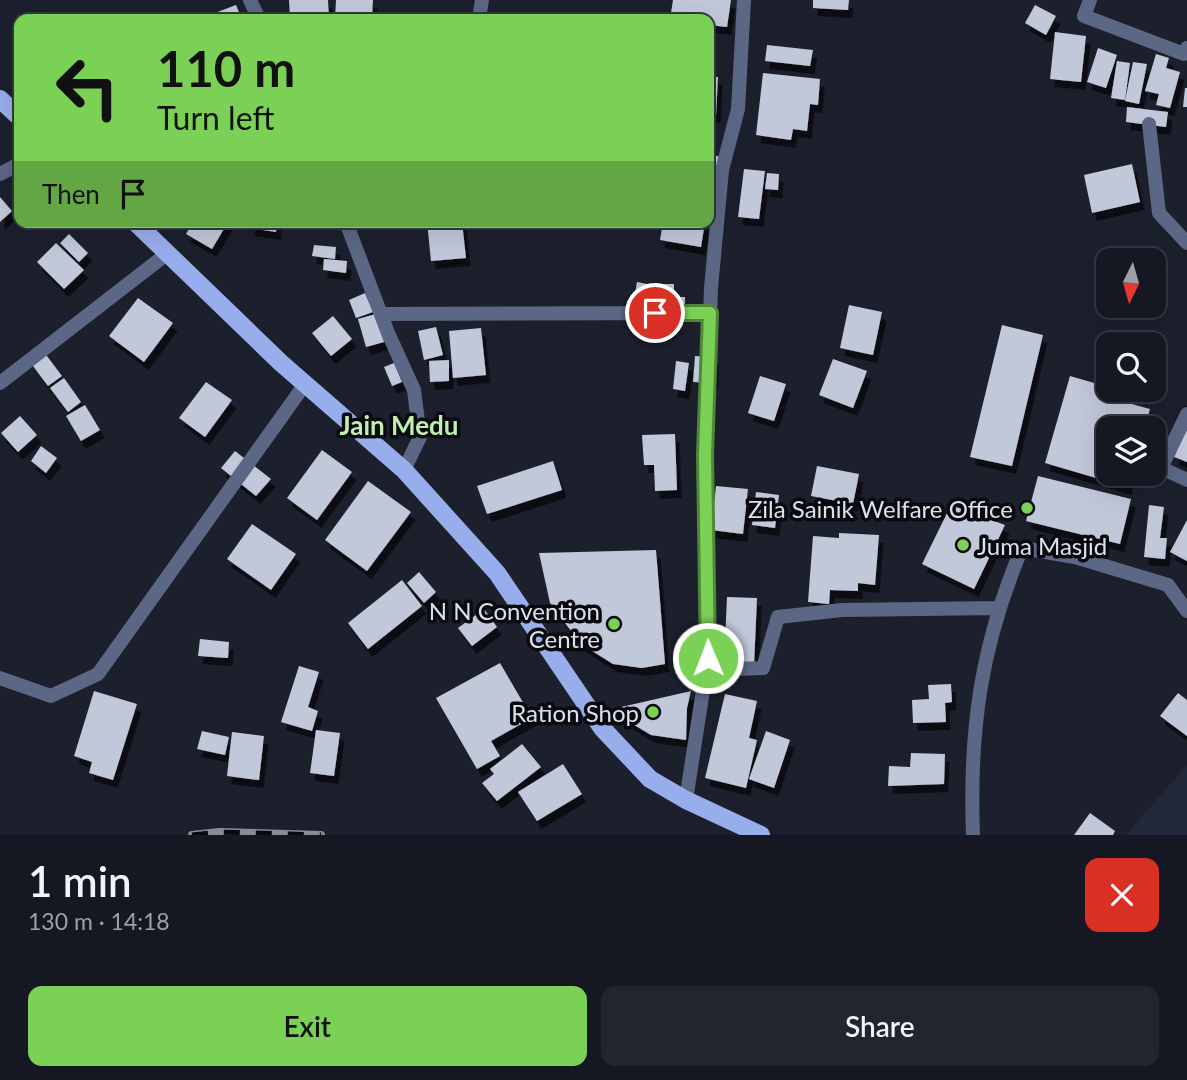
<!DOCTYPE html>
<html lang="en">
<head>
<meta charset="utf-8">
<style>
	body { margin:0; font-family:Lato,sans-serif; background:#22252f; color:#f1f3f6; height:100vh; display:flex; flex-direction:column; font-size:26px; white-space:nowrap }
	* { box-sizing:border-box; margin:0 }
	p { font-size:23px; color:#9da0a5 }
	.icon { flex:none; width:38px; height:38px; fill:none; stroke:currentColor; stroke-width:2; stroke-linecap:round; stroke-linejoin:round }
	.map { position:relative; height:835px; overflow:hidden }
	.details { display:flex; flex-direction:column; background:#151822; flex:1 }
	.details>* { flex:none }
	.guide { position:absolute; left:14px; top:14px; width:700px; height:214px; border-radius:14px; box-shadow:0 7px 28px #0002,0 0 0 2px #343740; background:#7bd156; color:#111; overflow:hidden }
	.needle { width:46px; rotate:185deg }
	.fabs { position:absolute; left:1096px; top:248px; display:grid; gap:14px }
	.fabs a { display:grid; place-items:center; width:70px; height:70px; border-radius:14px; background:#151822; box-shadow:0 7px 28px #0002,0 0 0 2px #343740; font-size:35px }
	.pin { position:absolute; display:grid; place-items:center; width:60px; height:60px; color:#fff; margin:-30px; border:4px solid #fff; border-radius:50%; box-shadow:0 2px 7px #0007 }
	.me { position:absolute; width:77px; margin:-38px; rotate:359deg; stroke-linejoin:round; filter:drop-shadow(0 0 5px #0008) }
	.turn { display:flex; align-items:center; gap:24px; height:147px; padding:0 28px; font-size:32px }
	.turn .icon { width:91px; height:91px; stroke-width:2.5 }
	.turn b { display:block; font-size:49px; line-height:60px }
	.then { display:flex; align-items:center; height:66px; padding:0 28px; background:#0003; gap:14px; font-size:26px }
	.round { display:grid; place-items:center; flex:none; width:74px; height:74px; border-radius:14px; background:#22252f }
	.overview { display:flex; align-items:center; justify-content:space-between; height:119px; padding:0 28px }
	h1 { font-size:42px; font-weight:600; line-height:52px }
	.cta { display:flex; gap:14px; margin-top:auto; padding:14px 28px }
	.cta a { flex:1; height:80px; border-radius:14px; background:#7bd156; color:#111; font-size:28px; font-weight:600; line-height:80px; text-align:center }
	.cta a+a { background:#22252f; color:#f1f3f6 }
	.map>svg:first-child { display:block }
	.built { fill:#22283b }
	.building { fill:#c1c8d9; filter:url(#shadow) }
	.lines { fill:none; stroke-linecap:round; stroke-linejoin:round }
	.minor { stroke:#5c6785; stroke-width:14 }
	.primary { stroke:#98aeec; stroke-width:18 }
	.rail-casing { stroke:#878b96; stroke-width:8 }
	.rail { stroke:#080a10; stroke-width:5; stroke-dasharray:16; stroke-linecap:butt }
	.route-casing { stroke:#508838; stroke-width:18 }
	.route { stroke:#7bd156; stroke-width:12 }
	.poi-dot { fill:#7bd156; stroke:#080a10; stroke-width:2.5 }
	.labels { text-anchor:middle; dominant-baseline:central; stroke-width:7; stroke-linejoin:round; paint-order:stroke }
	.poi-label { font-size:24px; fill:#dce0e9; stroke:#080a10; text-anchor:end }
	.neighbourhood-label { font-size:26px; font-weight:bold; fill:#c0f0af; stroke:#080a10 }
</style>
</head>
<body>
<div class="map">
<svg width="1187" height="835" viewBox="0 0 1187 835">
	<defs>
		<filter id="shadow"><feDropShadow dx="4.5" dy="8" stdDeviation="0" flood-color="#0009"/></filter>
	</defs>
	<rect width="100%" height="100%" fill="#1c202d"/>
	<path class="built" d="M1187,765V835H1126Z"/>
	<path class="building" d="M289,0H328L329,19H290Z
		M336,0H373L372,16H383V19H335Z
		M673,0H731L727,27L709,25V19H670Z
		M813,0H849L848,10L813,8Z
		M236,5L242,19H199Z
		M1035,5L1056,16L1046,35L1025,23Z
		M1055,32L1086,36L1081,82L1050,79Z
		M767,45L813,50L810,66L765,61Z
		M1098,48L1117,55L1106,88L1087,82Z
		M1156,54L1169,58L1166,68L1180,72L1170,108L1156,105L1159,94L1145,91Z
		M1117,61L1130,63L1125,100L1111,98Z
		M1133,62L1147,64L1139,104L1125,101Z
		M763,73L820,79L818,105L810,104L807,131L793,129L791,140L756,135Z
		M709,77H718L716,115H709Z
		M1185,88H1187V107H1183Z
		M1127,107L1168,112L1166,127L1126,122Z
		M709,154L721,157L709,198Z
		M1132,164L1140,202L1092,213L1084,175Z
		M744,169L765,171L759,219L738,217Z
		M767,173L779,174L778,190L765,189Z
		M0,197L12,211L0,222Z
		M193,222H228L212,249L186,234Z
		M251,222H277L276,232L250,228Z
		M427,222H462L466,258L431,261Z
		M663,222H705L701,247L660,240Z
		M69,234L88,253L79,262L60,243Z
		M56,243L84,270L64,289L37,262Z
		M314,245L336,247L335,259L312,256Z
		M324,259L347,261L346,273L323,270Z
		M637,282L658,286L655,303L634,299Z
		M659,284H674V294L658,295Z
		M365,293L373,312L356,318L349,300Z
		M670,297H685V312H670Z
		M138,298L173,323L144,362L109,336Z
		M849,305L882,312L873,355L840,348Z
		M376,314L384,342L366,347L358,319Z
		M333,316L352,339L331,356L312,333Z
		M1002,325L1043,335L1012,466L970,457Z
		M436,327L443,355L424,360L418,331Z
		M481,328L486,375L453,378L449,331Z
		M44,352L62,376L48,386L30,362Z
		M695,356L714,357L713,383L693,382Z
		M833,359L867,371L853,408L819,395Z
		M449,360V381L430,382L429,361Z
		M676,361L689,363L685,391L673,389Z
		M394,363L402,382L392,386L384,367Z
		M760,376L786,384L774,421L748,413Z
		M1070,376L1108,387V390L1131,394L1128,403L1150,409L1144,429H1108V474H1131L1127,487L1045,463Z
		M64,378L81,402L68,412L50,388Z
		M206,382L232,400L205,437L179,418Z
		M85,405L100,430L81,441L66,416Z
		M20,416L37,435L18,452L1,433Z
		M1187,427V462L1174,457Z
		M675,434L677,490L655,491L654,465H644L642,435Z
		M41,446L57,458L46,473L31,461Z
		M322,450L352,472L317,520L287,498Z
		M235,451L271,479L256,496L221,468Z
		M553,461L562,490L487,514L477,486Z
		M817,466L859,474L853,504L811,496Z
		M1038,476L1131,499L1120,544L1026,521Z
		M368,481L411,512L367,571L325,540Z
		M716,486L748,489L743,534L711,530Z
		M756,492L779,495L775,528L752,525Z
		M951,505L1005,525L974,589L922,564Z
		M1149,505L1164,507L1160,538H1167L1165,559L1144,557Z
		M1187,520V561L1170,552Z
		M252,524L296,554L271,590L227,559Z
		M839,533L879,535L875,585L858,583V591L830,590L829,604L808,602L813,536L839,538Z
		M656,550L665,664L642,668L613,664L581,644L550,603L539,553Z
		M419,572L436,592L424,603L407,583Z
		M402,580L422,606L368,649L348,623Z
		M727,597L757,598L754,665L724,663Z
		M484,609L497,627L472,646L458,628Z
		M200,639L229,642L228,658L198,656Z
		M500,663L532,718L491,741L500,756L477,769L436,698Z
		M299,666L319,672L308,707L318,711L312,731L281,722Z
		M951,684L952,702L945,703L946,722L913,723L912,700L929,699L928,685Z
		M94,691L137,704L113,780L89,773L92,762L74,756Z
		M691,691L687,708L686,740L651,735L621,717L617,708Z
		M1178,693L1187,700V736L1160,716Z
		M725,694L757,701L749,738L757,740L746,788L705,778Z
		M316,730L340,733L334,776L310,773Z
		M202,731L229,737L225,755L197,749Z
		M766,731L790,740L774,788L749,779Z
		M232,732L264,736L259,780L227,776Z
		M522,744L541,767L497,801L482,783L494,774L490,769Z
		M911,753L945,754L944,784L888,786L889,766L910,767Z
		M563,764L582,794L537,821L518,792Z
		M1090,813L1115,831L1113,835H1074Z"/>
	<g class="lines">
		<path class="minor" d="M250,0L259,19
			M1090,0L1084,16L1184,54L1187,48
			M479,19L482,0
			M1149,124L1159,213L1187,243
			M0,174L19,164
			M346,222L388,333L414,390L420,437L404,470
			M381,314L710,313
			M0,383L168,253
			M1187,414L1161,468L1187,480
			M706,670L763,668L778,617L842,610L998,608
			M0,678L51,696L98,674L305,384
			M686,800L708,658L705,454L711,288L722,170L738,109L744,0
			M973,835C969,730 981,645 1022,548L1075,557L1168,585L1187,611"/>
		<path class="primary" d="M0,99L19,117
			M135,222L281,363L404,470L497,573L602,728L650,779L686,800L761,835"/>
		<defs>
			<path id="rail" d="M192,835L219,832L321,835"/>
		</defs>
		<use href="#rail" class="rail-casing"/>
		<use href="#rail" class="rail"/>
	</g>
	<g class="lines">
		<defs>
			<path id="route" d="M655,313H710L705,454L708,658"/>
		</defs>
		<use href="#route" class="route-casing"/>
		<use href="#route" class="route"/>
	</g>
	<g class="poi-dot">
		<circle cx="1027" cy="508" r="7"/>
		<circle cx="963" cy="545" r="7"/>
		<circle cx="614" cy="624" r="7"/>
		<circle cx="653" cy="712" r="7"/>
	</g>
	<g class="labels">
		<g class="poi-label">
			<text x="1013" y="508">Zila Sainik Welfare Office</text>
			<text x="977" y="545" text-anchor="start">Juma Masjid</text>
			<text x="600" y="610">N N Convention<tspan x="600" dy="28">Centre</tspan></text>
			<text x="639" y="712">Ration Shop</text>
		</g>
		<g class="neighbourhood-label">
			<text x="399" y="425">Jain Medu</text>
		</g>
	</g>
</svg>
<div class="fabs">
<a><svg class="needle" viewBox="-14 -14 28 28"><path d="M0-13l5 13h-10z" fill="#e53935"/><path d="M0 13l5-13h-10z" fill="#9da0a5"/></svg></a>
<a><svg class="icon" aria-label="search" viewBox="0 0 24 24"><circle cx="10" cy="10" r="6"/><path d="M15 15l6 6"/></svg></a>
<a><svg class="icon" aria-label="layers" viewBox="0 0 24 24"><path d="M12 4l9 5-9 5-9-5zM3 14l9 5 9-5"/></svg></a>
</div>
<div class="pin" style="left:655px;top:313px;background:#d93025"><svg class="icon" aria-label="arrive" viewBox="0 0 24 24"><path d="M6 21V4h12l-3 4 3 4H6"/></svg></div>
<svg class="me" style="left:708px;top:658px" viewBox="-20 -20 40 40"><circle r="17" fill="#7bd156" stroke="#fff" stroke-width="3"/><path d="M0-11L8 9 0 5-8 9z" fill="#fff"/></svg>
<div class="guide">
<div class="turn"><svg class="icon" aria-label="left" viewBox="0 0 24 24"><path d="M17 20v-9H6M10 6l-5 5 5 5"/></svg><div><b>110 m</b>Turn left</div></div>
<div class="then">Then<svg class="icon" aria-label="arrive" viewBox="0 0 24 24"><path d="M6 21V4h12l-3 4 3 4H6"/></svg></div>
</div>
</div>
<section class="details">
<div class="overview"><div><h1>1 min</h1><p>130 m · 14:18</p></div><a class="round" style="background:#d93025;color:#fff"><svg class="icon" aria-label="close" viewBox="0 0 24 24"><path d="M6 6l12 12M18 6L6 18"/></svg></a></div>
<div class="cta"><a>Exit</a><a>Share</a></div>
</section>
</body>
</html>
